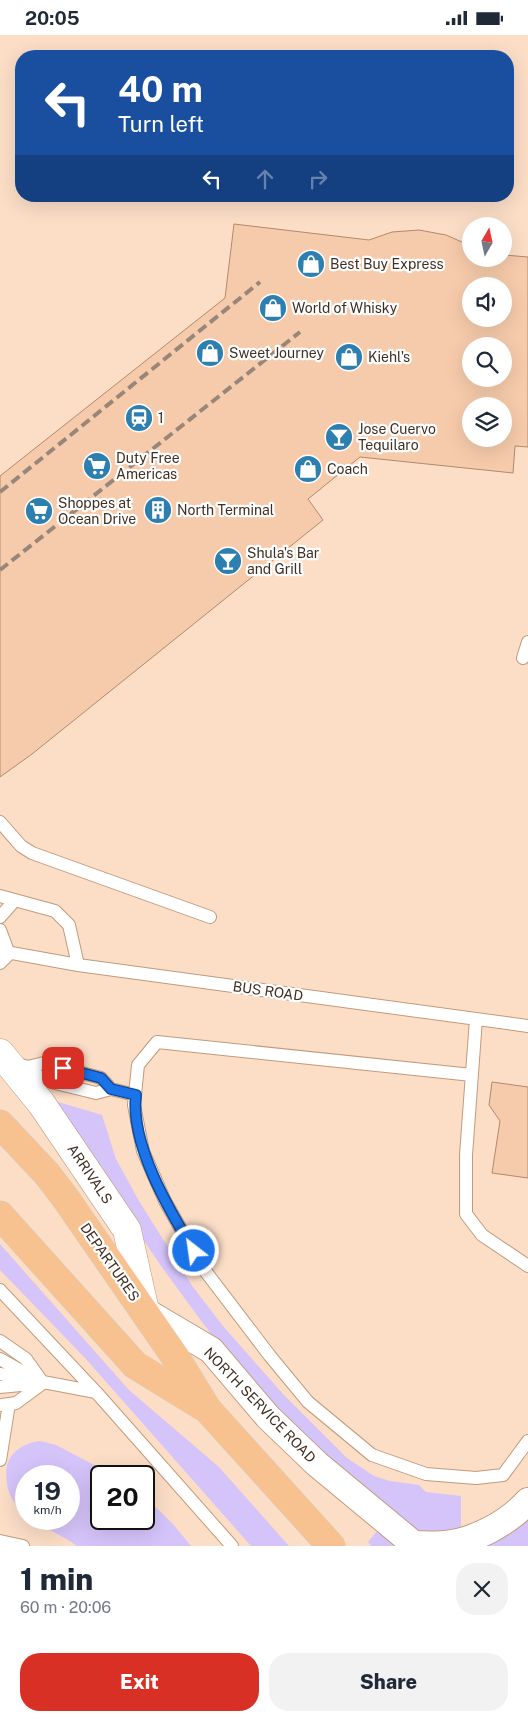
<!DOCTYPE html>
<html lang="en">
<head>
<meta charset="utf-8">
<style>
	body { margin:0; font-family:"Public Sans",sans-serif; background:#f2f2f3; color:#1f2937; height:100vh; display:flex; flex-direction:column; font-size:19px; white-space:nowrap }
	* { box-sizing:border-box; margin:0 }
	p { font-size:16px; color:#747a83 }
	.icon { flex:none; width:28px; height:28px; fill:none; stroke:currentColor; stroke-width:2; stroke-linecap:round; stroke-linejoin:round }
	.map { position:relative; height:1511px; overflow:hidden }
	.panel { display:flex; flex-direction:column; background:#fff; flex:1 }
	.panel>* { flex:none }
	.hud { position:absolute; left:15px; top:15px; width:499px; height:152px; border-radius:20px; box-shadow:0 5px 20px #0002; background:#1a4fa0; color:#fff; overflow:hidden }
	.needle { width:32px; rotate:9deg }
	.controls { position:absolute; left:462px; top:182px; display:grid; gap:10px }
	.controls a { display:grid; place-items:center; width:50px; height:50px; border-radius:50%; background:#fff; box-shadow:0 5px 20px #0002; font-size:25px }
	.speed { position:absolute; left:15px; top:1430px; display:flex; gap:10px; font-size:25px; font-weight:700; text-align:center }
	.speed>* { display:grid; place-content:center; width:65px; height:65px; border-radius:50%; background:#fff; box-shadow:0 5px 20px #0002; line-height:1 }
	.speed small { font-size:12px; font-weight:400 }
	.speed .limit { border:2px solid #111; border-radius:8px; background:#fff; color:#111 }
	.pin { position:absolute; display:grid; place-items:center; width:42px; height:42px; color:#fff; margin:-21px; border-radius:10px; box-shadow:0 2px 8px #0006 }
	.me { position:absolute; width:55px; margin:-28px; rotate:330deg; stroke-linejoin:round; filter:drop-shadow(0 0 4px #0008) }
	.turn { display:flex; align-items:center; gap:18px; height:105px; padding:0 20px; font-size:22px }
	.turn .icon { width:65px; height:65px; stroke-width:2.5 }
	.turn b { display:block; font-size:35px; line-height:42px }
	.lanes { display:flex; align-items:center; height:48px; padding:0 20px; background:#0003; justify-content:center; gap:25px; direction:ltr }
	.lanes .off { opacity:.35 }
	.round { display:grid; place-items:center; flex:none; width:52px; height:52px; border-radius:20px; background:#f2f2f3 }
	.head { display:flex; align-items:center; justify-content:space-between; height:85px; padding:0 20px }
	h1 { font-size:30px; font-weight:800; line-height:38px }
	.cta { display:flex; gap:10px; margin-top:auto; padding:10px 20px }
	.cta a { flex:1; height:58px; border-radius:20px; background:#d93025; color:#fff; font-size:20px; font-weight:800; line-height:58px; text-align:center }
	.cta a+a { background:#f2f2f3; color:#1f2937 }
	.status { display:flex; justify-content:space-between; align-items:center; height:35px; padding:0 25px; background:#fff; direction:ltr }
	.status svg { height:14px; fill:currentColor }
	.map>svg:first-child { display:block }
	.built { fill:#fcdec7; fill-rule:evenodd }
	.green { fill:#d5c4fa; fill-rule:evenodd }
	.building { fill:#f6cbab; stroke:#b1896b; fill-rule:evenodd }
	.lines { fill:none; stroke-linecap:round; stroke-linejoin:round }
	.service-casing { stroke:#c29a7b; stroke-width:14 }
	.minor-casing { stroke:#c29a7b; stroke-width:28 }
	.secondary-casing { stroke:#c29a7b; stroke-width:29 }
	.primary-casing { stroke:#d1cdca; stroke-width:29 }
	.service { stroke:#fff; stroke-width:12 }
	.minor { stroke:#fff; stroke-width:26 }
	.secondary { stroke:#fff; stroke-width:28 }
	.primary { stroke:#f8c190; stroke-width:28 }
	.rail { stroke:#978679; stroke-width:4; stroke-dasharray:10 5; stroke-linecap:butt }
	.route-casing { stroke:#114b97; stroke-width:12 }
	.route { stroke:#1a73e8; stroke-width:9 }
	.labels { text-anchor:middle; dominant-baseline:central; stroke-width:4.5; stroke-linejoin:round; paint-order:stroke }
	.poi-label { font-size:14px; fill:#3f2f22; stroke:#fff; text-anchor:start }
	.street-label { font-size:14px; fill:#3f2f22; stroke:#fff }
</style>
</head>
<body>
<div class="status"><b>20:05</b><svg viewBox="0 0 49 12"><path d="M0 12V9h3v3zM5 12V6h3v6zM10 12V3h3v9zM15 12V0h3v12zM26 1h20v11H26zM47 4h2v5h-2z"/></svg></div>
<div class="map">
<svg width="528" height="1511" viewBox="0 0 528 1511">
	<rect width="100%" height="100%" fill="#f9e7da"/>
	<path class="built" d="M0,0H528V1511H0ZM21,21H508V161H21ZM471,191H504V224H471ZM471,251H504V284H471ZM471,311H504V344H471ZM471,371H504V404H471ZM26,1441H69V1484H26ZM101,1441H144V1484H101Z"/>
	<path class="green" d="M55,1066L102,1080L116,1124L139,1166L193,1252L223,1291L283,1359L347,1423L374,1441L390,1446L419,1450L426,1457L461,1461V1496L424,1498L410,1492L294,1392L213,1302L161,1231L92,1128L64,1076Z
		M0,1209L129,1355L219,1432L289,1511H251L85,1323L0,1235Z
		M40,1406L56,1410L115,1441H101V1484H144V1461L173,1489L191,1511H77C47,1489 0,1481 7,1430C12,1415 25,1408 40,1406ZM26,1441H69V1484H26Z
		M528,1480V1511H478Z
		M377,1496L397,1511H371L368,1507Z"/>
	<path class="building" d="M234,189L369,205L392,197L419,195L446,200L471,211V224H504V220L528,222V412L515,411L513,438L360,422L308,464L323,485L32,719L0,742V441L225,263ZM471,251H504V284H471ZM471,311H504V344H471ZM471,371H504V404H471Z
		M492,1047L528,1052V1143L492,1138L500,1086L489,1070Z"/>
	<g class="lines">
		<defs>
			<path id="service" d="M523,623L528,607
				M0,787L21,811L32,818L210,882
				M0,861L55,876L69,890L78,930
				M0,882L15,865
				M0,895L9,919
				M0,916L78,930L528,991
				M0,928L9,919
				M476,984L466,1120V1179L482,1200L528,1231
				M21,1030L28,1032L43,1045L96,1058L111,1054L135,1060
				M28,1032L44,1028L101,1043L111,1054
				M472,1040L157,1007L138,1030L134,1070L143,1116L165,1166L203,1233L270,1321L308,1367L372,1420L426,1439L476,1443L503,1440L528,1406
				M0,1255L96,1357L232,1511
				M0,1306L26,1324L43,1348
				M0,1324L32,1342
				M0,1339L96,1357
				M0,1352L31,1349
				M2,1370L16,1368L43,1348
				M0,1425L9,1369
				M0,1506L23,1511"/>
			<path id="minor" d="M145,1276L211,1315L268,1382L317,1429L416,1511
				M413,1509C424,1509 435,1510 445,1509C475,1506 508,1488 528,1466"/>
			<path id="secondary" d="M0,1018L41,1068L127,1195L145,1276"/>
			<path id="primary" d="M0,1089L47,1139L66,1164L176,1323L208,1375L331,1511
				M0,1180L135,1330L205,1373"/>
		</defs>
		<use href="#service" class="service-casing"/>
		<use href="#minor" class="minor-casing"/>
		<use href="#secondary" class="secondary-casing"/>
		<use href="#primary" class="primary-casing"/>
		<use href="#service" class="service"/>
		<use href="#minor" class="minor"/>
		<use href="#secondary" class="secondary"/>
		<use href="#primary" class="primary"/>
		<path class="rail" d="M0,457L260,247
			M0,535L300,297"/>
	</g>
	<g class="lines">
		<defs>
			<path id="route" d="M63,1033L101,1043L111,1054L136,1060C130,1109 169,1175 194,1216"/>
		</defs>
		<use href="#route" class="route-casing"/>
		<use href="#route" class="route"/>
	</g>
	<defs>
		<symbol id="shop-disc" viewBox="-11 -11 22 22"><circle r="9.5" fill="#2d7fb0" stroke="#fff"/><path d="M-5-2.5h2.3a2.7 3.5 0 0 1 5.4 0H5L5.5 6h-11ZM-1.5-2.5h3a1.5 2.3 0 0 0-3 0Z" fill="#fff"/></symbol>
		<symbol id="station-disc" viewBox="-11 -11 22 22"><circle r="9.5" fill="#2d7fb0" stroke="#fff"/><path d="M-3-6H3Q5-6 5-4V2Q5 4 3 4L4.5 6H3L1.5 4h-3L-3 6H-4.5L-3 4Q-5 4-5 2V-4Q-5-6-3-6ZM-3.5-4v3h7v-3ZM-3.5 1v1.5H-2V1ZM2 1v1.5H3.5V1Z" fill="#fff"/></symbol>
		<symbol id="bar-disc" viewBox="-11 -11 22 22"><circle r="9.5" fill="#2d7fb0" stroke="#fff"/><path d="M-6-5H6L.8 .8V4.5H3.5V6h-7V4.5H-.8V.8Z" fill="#fff"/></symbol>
		<symbol id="supermarket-disc" viewBox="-11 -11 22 22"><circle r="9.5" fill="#2d7fb0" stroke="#fff"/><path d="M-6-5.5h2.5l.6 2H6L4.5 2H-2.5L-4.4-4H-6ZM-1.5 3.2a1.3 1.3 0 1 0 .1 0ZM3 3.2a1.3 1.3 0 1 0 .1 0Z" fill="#fff"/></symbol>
		<symbol id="building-disc" viewBox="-11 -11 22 22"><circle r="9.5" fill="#2d7fb0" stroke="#fff"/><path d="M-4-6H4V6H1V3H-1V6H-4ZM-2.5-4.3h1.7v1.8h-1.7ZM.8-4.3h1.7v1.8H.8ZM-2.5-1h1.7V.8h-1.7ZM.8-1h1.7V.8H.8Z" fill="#fff"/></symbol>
	</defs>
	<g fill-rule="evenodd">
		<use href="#shop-disc" x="295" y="213" width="32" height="32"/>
		<use href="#shop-disc" x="257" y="257" width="32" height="32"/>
		<use href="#shop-disc" x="194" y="302" width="32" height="32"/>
		<use href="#shop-disc" x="333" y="306" width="32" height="32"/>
		<use href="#station-disc" x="123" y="367" width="32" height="32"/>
		<use href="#bar-disc" x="323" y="386" width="32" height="32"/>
		<use href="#supermarket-disc" x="81" y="415" width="32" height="32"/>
		<use href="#shop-disc" x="292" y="418" width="32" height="32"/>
		<use href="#building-disc" x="142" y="459" width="32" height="32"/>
		<use href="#supermarket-disc" x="23" y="460" width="32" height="32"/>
		<use href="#bar-disc" x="212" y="510" width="32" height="32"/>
	</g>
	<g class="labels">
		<g class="poi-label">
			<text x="330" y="229">Best Buy Express</text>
			<text x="292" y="273">World of Whisky</text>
			<text x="229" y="318">Sweet Journey</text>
			<text x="368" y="322">Kiehl's</text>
			<text x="158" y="383">1</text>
			<text x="358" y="394">Jose Cuervo<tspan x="358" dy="16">Tequilaro</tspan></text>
			<text x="116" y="423">Duty Free<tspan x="116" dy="16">Americas</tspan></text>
			<text x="327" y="434">Coach</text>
			<text x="58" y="468">Shoppes at<tspan x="58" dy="16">Ocean Drive</tspan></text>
			<text x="177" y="475">North Terminal</text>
			<text x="247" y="518">Shula's Bar<tspan x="247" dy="16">and Grill</tspan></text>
		</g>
		<g class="street-label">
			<text transform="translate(268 956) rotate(8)">BUS ROAD</text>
			<text transform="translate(90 1139) rotate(56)">ARRIVALS</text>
			<text transform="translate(110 1227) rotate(55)">DEPARTURES</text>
			<text transform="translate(260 1370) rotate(46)">NORTH SERVICE ROAD</text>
		</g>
	</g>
</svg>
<div class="controls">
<a><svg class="needle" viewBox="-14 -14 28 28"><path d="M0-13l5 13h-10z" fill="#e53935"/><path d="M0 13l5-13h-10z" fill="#747a83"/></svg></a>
<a><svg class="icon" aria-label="sound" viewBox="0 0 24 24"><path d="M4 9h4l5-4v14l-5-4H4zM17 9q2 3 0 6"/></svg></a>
<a><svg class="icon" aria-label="search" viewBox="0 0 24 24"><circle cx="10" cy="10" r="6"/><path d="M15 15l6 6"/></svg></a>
<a><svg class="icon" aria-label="layers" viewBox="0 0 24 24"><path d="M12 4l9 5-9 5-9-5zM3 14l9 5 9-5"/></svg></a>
</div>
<div class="speed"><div>19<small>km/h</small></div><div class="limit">20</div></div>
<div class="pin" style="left:63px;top:1033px;background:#d93025"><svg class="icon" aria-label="arrive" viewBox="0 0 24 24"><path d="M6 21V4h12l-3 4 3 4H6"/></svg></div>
<svg class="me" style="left:194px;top:1216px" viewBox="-20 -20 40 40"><circle r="17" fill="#1a73e8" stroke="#fff" stroke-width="3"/><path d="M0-11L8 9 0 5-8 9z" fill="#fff"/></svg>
<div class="hud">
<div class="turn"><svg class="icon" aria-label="left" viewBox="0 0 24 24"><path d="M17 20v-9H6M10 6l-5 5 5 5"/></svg><div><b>40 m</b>Turn left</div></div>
<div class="lanes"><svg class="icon" aria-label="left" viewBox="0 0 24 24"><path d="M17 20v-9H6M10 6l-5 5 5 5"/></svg><svg class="icon off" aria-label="ahead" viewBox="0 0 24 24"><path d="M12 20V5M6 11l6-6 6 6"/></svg><svg class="icon off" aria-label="right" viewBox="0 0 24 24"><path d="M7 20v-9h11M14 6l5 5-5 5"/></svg></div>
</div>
</div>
<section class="panel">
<div class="head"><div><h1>1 min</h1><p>60 m · 20:06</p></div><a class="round"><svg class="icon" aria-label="close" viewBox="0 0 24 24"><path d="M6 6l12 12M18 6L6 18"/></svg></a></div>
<div class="cta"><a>Exit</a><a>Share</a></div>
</section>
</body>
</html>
